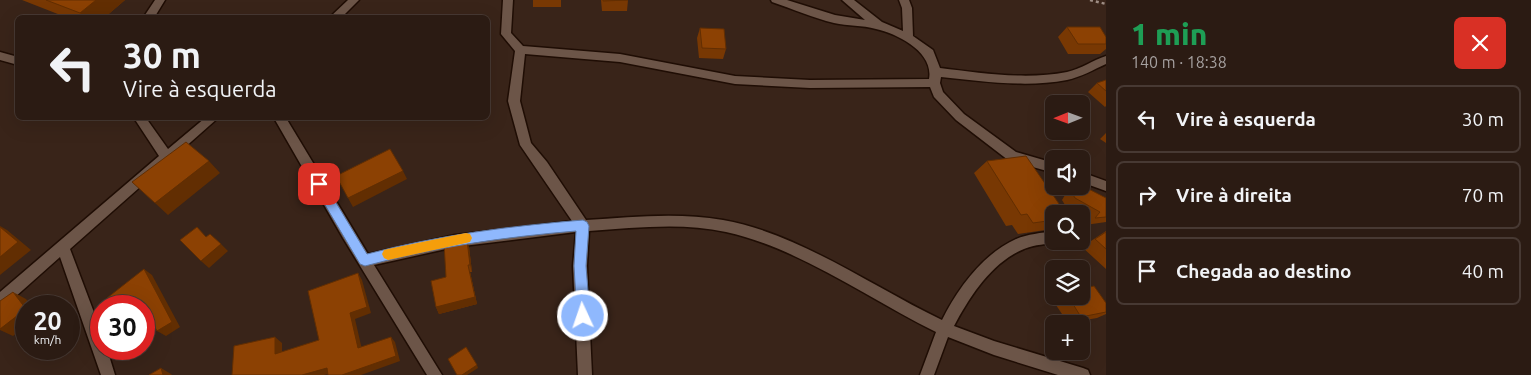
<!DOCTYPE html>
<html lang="pt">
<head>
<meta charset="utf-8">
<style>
	body { margin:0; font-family:Ubuntu,sans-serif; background:#33241c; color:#f1f3f6; height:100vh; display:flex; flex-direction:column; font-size:19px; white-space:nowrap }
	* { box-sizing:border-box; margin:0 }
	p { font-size:16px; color:#a6a1a0 }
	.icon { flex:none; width:28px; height:28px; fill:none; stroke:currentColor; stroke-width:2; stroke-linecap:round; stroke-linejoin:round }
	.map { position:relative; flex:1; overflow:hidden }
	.panel { display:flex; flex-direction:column; background:#2b1b13; width:425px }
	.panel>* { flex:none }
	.top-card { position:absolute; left:15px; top:15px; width:475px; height:105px; border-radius:8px; box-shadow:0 5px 20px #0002,0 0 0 1px #473933; background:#2b1b13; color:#f1f3f6; overflow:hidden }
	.needle { width:32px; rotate:269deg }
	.buttons { position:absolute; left:1045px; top:95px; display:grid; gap:10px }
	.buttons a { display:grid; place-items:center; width:45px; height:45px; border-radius:8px; background:#2b1b13; box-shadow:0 5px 20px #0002,0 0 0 1px #473933; font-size:25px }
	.speed { position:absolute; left:15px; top:295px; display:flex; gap:10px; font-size:25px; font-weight:700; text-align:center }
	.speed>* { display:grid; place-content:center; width:65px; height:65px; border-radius:50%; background:#2b1b13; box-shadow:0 5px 20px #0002,0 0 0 1px #473933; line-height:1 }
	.speed small { font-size:12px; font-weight:400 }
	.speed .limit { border:8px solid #d22; background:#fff; color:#111 }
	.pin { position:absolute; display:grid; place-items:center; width:42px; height:42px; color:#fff; margin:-21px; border-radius:10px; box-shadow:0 2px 8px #0006 }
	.me { position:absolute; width:55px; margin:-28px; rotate:357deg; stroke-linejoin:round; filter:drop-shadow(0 0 4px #0008) }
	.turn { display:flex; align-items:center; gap:18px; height:105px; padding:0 25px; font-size:22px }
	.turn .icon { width:65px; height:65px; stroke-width:2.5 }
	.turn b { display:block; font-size:35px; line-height:42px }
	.round { display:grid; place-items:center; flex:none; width:52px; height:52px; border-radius:8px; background:#33241c }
	.head { display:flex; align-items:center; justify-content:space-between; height:85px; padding:0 25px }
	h1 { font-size:30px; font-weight:800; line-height:38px; color:#1e9e55 }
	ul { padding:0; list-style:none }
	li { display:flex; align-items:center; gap:15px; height:68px; margin:0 10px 8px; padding:0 15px; border:2px solid #473933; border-radius:8px }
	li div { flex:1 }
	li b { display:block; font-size:19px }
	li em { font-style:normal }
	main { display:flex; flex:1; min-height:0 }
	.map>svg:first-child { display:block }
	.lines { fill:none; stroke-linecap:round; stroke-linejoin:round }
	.minor-casing { stroke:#1f0d04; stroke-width:3 }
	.path { stroke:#9e8d84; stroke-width:2.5; stroke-dasharray:3 3; stroke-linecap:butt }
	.minor { fill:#6c5548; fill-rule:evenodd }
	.wall { fill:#783803 }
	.shaded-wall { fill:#622e02 }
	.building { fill:#8c4103; stroke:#622e02 }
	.route { fill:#8fb8fd; stroke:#5d78a4 }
	.slow { fill:#f59e0b }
</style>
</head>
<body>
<main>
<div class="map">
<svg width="1106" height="375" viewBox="0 0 1106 375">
	<rect width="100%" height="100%" fill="#392419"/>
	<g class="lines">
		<defs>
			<path id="minor" d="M155,0H165L154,18H143Z
				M348,0H359L341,18H329Z
				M503,0H513L511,33L523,46L620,54L735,76L810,80L929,79C934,52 898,34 876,29C862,25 848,26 834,23C813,18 793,9 772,2L771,0H787L835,15L865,20L842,0H854L882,22L903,31L902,8L899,0H909L912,8L913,36L933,50L940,68C981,73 1026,80 1067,72C1081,69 1093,60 1106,56V64C1093,70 1081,77 1067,80C1026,88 981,81 941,77L940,83L943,92L964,114L1016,152L1054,163V173L1008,160L956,120L934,97L930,87L810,88L735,84L620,62L525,54L520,101L531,143L547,162L586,220C632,217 678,212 723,220C798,233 873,287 942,320C958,288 983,254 1016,239C1028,234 1041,233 1054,231V241H1058C1047,245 1035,244 1024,249C992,262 970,296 954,326L994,341L1083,368L1088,370L1090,375H1058L994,355L948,337L934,375H920L936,332C869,299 799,248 726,232C681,222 634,228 589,231L587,266L592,375H578L573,266L576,232L455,247L374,265L442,375H427L343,238L274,118H286L368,254L455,235L572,221L520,145L508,101L515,51L501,34Z
				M0,52L18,57V65L0,60Z
				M134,118H146L168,149L205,118H218L70,249L101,331V349H107L115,375H101L60,257L5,306L0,308V292L159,156Z
				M1081,172L1106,181V191L1081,182Z"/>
		</defs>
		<use href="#minor" class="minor-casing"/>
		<path class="path" d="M1090,0L1106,4"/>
		<use href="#minor" class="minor"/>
	</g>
	<path class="wall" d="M22,0H125L104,18H68Z
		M533,0H561V7H533Z
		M601,0H628L627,11H602Z
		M1067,27L1106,37V49L1100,54H1068L1058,37Z
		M700,28L726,49L723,59L699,58L697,38Z
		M1106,80V106L1105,107L1088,92L1097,83Z
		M1106,133V143L1100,139Z
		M987,161L1054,214V228L1052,229L1018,234L1012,225L1006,226L974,173Z
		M1073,186H1081L1106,198V222L1085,225L1090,219L1065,205L1062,200L1068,190Z
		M1106,231V269L1082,247Z
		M469,247L472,272H470L477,304L439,314L436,307L446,277Z
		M1057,296H1081L1106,303V314L1097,318L1068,323L1052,299Z"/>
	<path class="shaded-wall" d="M96,0H125L104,18H84L80,13Z
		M209,161L220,173L168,215L155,203Z
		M403,171L407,179L353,207L348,198Z
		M0,226L7,230L31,250L0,275Z
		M467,240L469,247L472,272L470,265Z
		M221,244L228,251L209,268L201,261Z
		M144,269L152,275L180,327L166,336L157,331Z
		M470,272L477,304L439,314L436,307Z
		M358,273L362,280L371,313L355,319L363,354L358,348L350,313Z
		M13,292L26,299L32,306H26V309Z
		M26,309V326L13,336L0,330V329Z
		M149,316L158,322L144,331V320Z
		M275,337L282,343V359L275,354Z
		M391,337L395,342L400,361L361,375H342Z
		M477,365L478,368L467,375H462Z
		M161,368L171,374L172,375H163Z
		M327,368L332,373L324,375H302Z"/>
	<path class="building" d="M46,0H96L80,13Z
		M603,0H628L603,1Z
		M1067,27H1100L1106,37V44H1078Z
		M700,28L724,29L726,49L702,48Z
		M1106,80V91L1097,83Z
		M186,142L209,161L155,203L132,182Z
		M390,149L403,171L348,198L336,176Z
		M1026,156L1066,214H1054V220L1033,223L1027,214L1021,215L987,161Z
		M1081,185L1106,198V217L1095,218L1100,212L1075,198L1072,193L1076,186H1081Z
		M0,227L18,242L0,257Z
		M197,227L206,237L210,234L221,244L201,261L180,240Z
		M1106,232V249L1095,239Z
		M467,240L470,265H468L475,297L436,307L431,281L446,277L444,243Z
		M144,269L172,322L157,331L149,316L144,320V306H114L107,298Z
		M358,273L367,307L350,313L358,348L391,337L396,356L342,375H328L327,368L302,375H232L234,346L275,337V354L319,340L308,291Z
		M1094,286L1106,303V312L1081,317L1068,296H1081V289Z
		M13,292L26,309L0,329V301Z
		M466,347L477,365L462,375H457L448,359Z
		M161,368L163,375H149Z"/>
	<path class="route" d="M319,179L323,181L367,254C439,235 510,226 583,220L587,222L589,226L586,266L590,316L588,320L583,322L579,320L577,316L574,266L576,231C504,237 435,247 365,266L360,264L315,188L313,184L315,181Z"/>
	<path class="slow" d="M466,233L470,234L472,238L470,242L466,243L388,260L384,258L382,254L384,250L388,249Z"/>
</svg>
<div class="buttons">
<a><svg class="needle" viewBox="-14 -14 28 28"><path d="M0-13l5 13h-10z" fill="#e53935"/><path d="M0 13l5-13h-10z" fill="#a6a1a0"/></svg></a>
<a><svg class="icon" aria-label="sound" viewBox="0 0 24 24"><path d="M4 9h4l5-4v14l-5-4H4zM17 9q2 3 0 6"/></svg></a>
<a><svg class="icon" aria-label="search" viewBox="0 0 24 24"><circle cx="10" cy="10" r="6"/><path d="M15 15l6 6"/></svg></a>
<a><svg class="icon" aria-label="layers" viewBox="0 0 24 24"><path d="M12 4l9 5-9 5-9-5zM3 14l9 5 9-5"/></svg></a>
<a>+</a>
</div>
<div class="speed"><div>20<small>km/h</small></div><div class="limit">30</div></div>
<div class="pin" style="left:319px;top:184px;background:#d93025"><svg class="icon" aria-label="arrive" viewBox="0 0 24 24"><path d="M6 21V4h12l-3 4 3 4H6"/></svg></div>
<svg class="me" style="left:583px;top:316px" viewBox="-20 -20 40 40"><circle r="17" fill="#8fb8fd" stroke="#fff" stroke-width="3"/><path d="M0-11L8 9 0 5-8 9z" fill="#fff"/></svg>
<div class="top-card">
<div class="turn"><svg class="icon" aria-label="left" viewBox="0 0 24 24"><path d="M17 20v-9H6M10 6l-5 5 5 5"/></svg><div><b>30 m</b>Vire à esquerda</div></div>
</div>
</div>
<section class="panel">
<div class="head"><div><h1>1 min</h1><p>140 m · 18:38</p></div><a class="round" style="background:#d93025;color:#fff"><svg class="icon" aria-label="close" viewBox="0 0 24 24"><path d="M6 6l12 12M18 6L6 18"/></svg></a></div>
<ul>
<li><svg class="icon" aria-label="left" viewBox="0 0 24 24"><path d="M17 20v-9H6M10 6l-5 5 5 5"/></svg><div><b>Vire à esquerda</b></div><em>30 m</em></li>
<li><svg class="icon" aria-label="right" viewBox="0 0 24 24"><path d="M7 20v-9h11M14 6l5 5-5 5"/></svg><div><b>Vire à direita</b></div><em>70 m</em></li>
<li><svg class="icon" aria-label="arrive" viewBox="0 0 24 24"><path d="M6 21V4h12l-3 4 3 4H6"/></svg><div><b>Chegada ao destino</b></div><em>40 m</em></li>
</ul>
</section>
</main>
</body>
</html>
